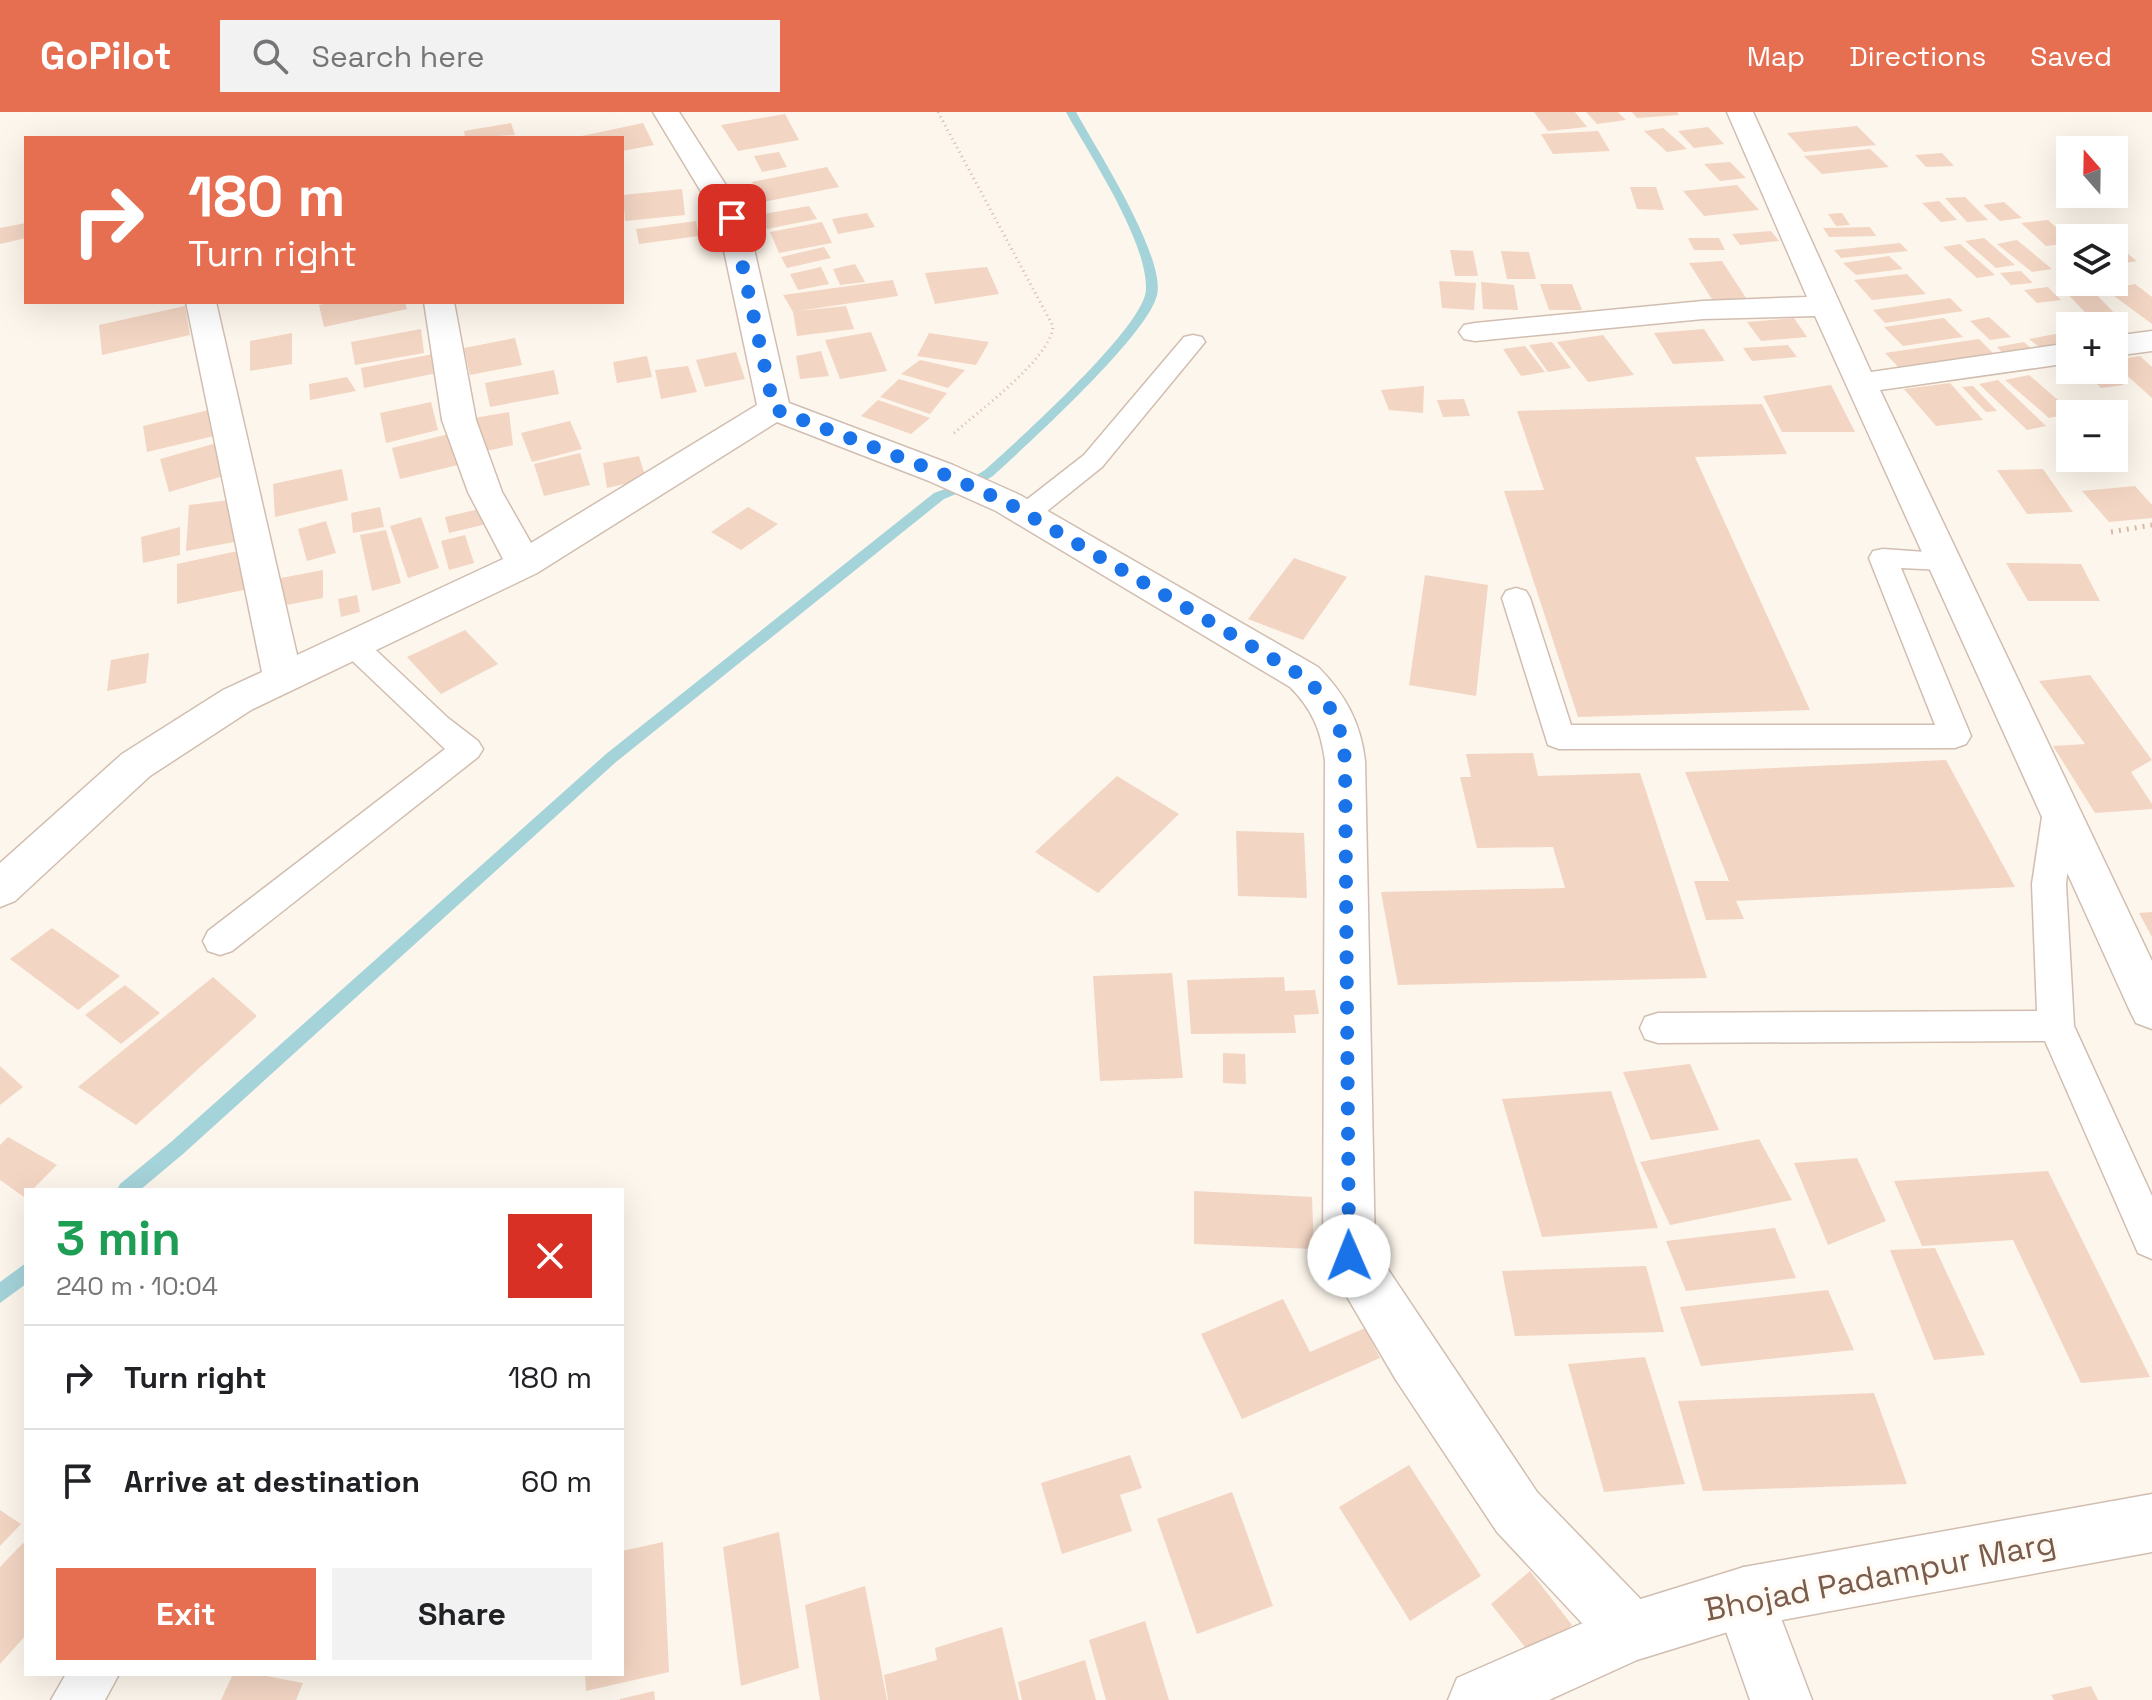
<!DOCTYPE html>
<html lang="en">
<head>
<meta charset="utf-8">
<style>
	body { margin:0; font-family:"Space Grotesk",sans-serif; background:#f2f2f2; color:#202124; height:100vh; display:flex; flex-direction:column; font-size:30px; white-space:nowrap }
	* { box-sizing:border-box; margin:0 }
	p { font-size:26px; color:#757577 }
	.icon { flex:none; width:44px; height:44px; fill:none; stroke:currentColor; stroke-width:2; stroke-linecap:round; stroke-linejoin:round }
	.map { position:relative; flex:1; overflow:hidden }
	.details { position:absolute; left:24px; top:1076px; width:600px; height:488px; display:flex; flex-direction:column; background:#fff; border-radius:0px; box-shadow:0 8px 32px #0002 }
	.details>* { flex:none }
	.hud { position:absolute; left:24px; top:24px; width:600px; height:168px; border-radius:0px; box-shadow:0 8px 32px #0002; background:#e76f51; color:#fff; overflow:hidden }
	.needle { width:52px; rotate:340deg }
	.fabs { position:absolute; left:2056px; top:24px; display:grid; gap:16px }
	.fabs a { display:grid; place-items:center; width:72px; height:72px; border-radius:0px; background:#fff; box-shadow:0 8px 32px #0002; font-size:40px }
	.pin { position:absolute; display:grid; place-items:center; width:68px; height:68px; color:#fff; margin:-34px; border-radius:16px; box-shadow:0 4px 12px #0006 }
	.me { position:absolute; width:88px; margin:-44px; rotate:359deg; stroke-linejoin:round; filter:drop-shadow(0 0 6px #0008) }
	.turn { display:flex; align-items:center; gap:28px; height:168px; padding:0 32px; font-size:36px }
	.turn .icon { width:104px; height:104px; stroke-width:2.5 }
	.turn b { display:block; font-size:56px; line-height:68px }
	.round { display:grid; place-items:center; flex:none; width:84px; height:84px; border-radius:0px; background:#f2f2f2 }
	.head { display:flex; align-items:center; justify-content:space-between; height:136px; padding:0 32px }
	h1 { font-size:48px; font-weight:800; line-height:60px; color:#1e9e55 }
	.cta { display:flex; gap:16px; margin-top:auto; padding:16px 32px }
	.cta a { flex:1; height:92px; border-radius:0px; background:#e76f51; color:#fff; font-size:32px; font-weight:800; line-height:92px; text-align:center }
	.cta a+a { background:#f2f2f2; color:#202124 }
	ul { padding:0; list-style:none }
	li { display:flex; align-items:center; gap:24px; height:104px; padding:0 32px; border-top:2px solid #e0e0e0 }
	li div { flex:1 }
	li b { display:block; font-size:30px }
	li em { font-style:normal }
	header { display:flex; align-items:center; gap:48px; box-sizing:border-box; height:112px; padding:0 40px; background:#e76f51; color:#fff }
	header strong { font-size:38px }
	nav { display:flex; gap:44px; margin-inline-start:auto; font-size:28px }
	.search { width:560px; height:72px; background:#f2f2f2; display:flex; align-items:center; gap:20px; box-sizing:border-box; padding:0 28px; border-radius:0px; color:#757577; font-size:30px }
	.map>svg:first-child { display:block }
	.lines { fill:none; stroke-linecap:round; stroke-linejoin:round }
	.stream { fill:#a5d3da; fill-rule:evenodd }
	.building { fill:#f3d5c3 }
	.service-casing { stroke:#d1beb0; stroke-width:3 }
	.minor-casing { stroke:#d1beb0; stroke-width:3 }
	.tertiary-casing { stroke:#d1beb0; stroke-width:3 }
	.path-far1 { stroke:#d9b8a5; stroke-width:3; stroke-dasharray:1 4; stroke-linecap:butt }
	.path { stroke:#d9b8a5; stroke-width:5; stroke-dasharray:2 6; stroke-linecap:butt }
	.service { fill:#fff; fill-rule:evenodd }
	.minor { fill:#fff; fill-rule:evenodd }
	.tertiary { fill:#fff; fill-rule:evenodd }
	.route { stroke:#1a73e8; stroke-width:14; stroke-dasharray:0 25.2 }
	.labels { text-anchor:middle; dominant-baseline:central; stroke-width:7; stroke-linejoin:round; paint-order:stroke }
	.near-street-label { font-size:32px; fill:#7a5c4d; stroke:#fffaf3 }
</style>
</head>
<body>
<header>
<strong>GoPilot</strong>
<div class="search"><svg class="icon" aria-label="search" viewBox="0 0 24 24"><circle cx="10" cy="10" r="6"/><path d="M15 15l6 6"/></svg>Search here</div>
<nav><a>Map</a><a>Directions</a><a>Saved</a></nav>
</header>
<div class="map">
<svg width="2152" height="1588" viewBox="0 0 2152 1588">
	<rect width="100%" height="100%" fill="#fdf6ec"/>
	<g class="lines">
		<path class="stream" d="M1066,0H1076C1096,36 1166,145 1157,183C1148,223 1028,332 993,364L976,374L944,387L616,650L183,1042L140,1078H117L120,1072L171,1030L606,642L934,381L967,369L985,358C1016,330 1146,214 1146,177C1147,128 1090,44 1066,0Z
			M26,1151V1172L0,1191V1170Z"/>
	</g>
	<path class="building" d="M1534,0H1575L1587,15L1548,19Z
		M1586,0H1618L1626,8L1597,12Z
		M1632,0H1677L1679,3L1637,6Z
		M785,2L799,28L738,39L721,13Z
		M511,11L515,23L465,26L464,19Z
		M643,11L654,33L622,39V26H572Z
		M1857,14L1876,33L1804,40L1787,21Z
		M1708,15L1724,32L1694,36L1678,19Z
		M1663,16L1687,37L1667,40L1644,19Z
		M1598,19L1610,39L1553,42L1541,22Z
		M1870,37L1889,55L1822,62L1804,44Z
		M779,40L787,55L762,60L754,44Z
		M1942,41L1954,54L1926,55L1915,43Z
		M1730,50L1746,66L1720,69L1704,52Z
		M827,55L839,75L763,90L752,70Z
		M1737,73L1759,98L1704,104L1683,79Z
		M1630,75H1656L1664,98L1637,97Z
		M682,77L685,103L625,109L623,83Z
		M1965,85L1988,108L1967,110L1945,86Z
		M1939,89L1957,108L1941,110L1922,91Z
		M2004,90L2022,106L2000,109L1983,93Z
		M809,94L817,107L767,117L758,103Z
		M867,101L875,115L838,122L832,107Z
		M1842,101L1850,113L1836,114L1828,102Z
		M2048,108L2070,128V131L2046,134L2021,111Z
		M696,109L699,124L639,132L636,117Z
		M822,110L832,131L779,141L770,120Z
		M26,111V126L0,132V116Z
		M1870,115L1876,124L1829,125L1823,116Z
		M2099,118L2108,126H2075L2071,123Z
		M1771,119L1779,129L1740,133L1732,122Z
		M1688,126H1719L1725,138H1694Z
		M1984,126L2015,153L1996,156L1965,129Z
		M2017,128L2052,157L2032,160L1997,132Z
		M1900,131L1908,139L1841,146L1834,138Z
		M2114,131L2137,149L2114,153Z
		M1960,132L1995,163L1977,166L1943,135Z
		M824,135L831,146L787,156L781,145Z
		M1450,138L1473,139L1478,164H1455Z
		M1501,139L1529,140L1536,167H1507Z
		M1889,144L1903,157L1856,163L1843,151Z
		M1722,149L1748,189L1715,192L1689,151Z
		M855,152L865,170L840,173L833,157Z
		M821,155L829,172L798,178L790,162Z
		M987,155L999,182L935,192L925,161Z
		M2021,159L2033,171L2011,173L2000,161Z
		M1907,162L1926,182L1872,188L1854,168Z
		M893,168L898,184L798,199L846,194L854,217L797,224L793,200L783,183Z
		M1439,169L1476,171L1474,198L1442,196Z
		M1481,170L1514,173L1518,198L1483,197Z
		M1540,172H1572L1582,198H1549Z
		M2135,172L2152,185V212L2106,178Z
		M2088,174L2126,213L2098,214L2062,176Z
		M2048,175L2061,188L2037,191L2024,178Z
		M1950,186L1963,199L1885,211L1873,198Z
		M332,190H405L407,197L324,215L319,193Z
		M185,194L190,223L102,243L99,213Z
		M1989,205L2011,225L1990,228L1970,209Z
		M1794,206L1807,225L1761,229L1747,210Z
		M1944,206L1963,225L1903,234L1884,215Z
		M421,217L424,241L355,253L351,230Z
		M1704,217L1725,249L1673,252L1654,221Z
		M871,220L887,259L840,267L825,228Z
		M292,221V252L250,259V229Z
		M929,221L989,230L976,253L917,244Z
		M2055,222L2068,234L2043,238L2029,227Z
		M1603,223L1634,263L1588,270L1557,230Z
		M515,226L522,253L470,263L464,236Z
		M1979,227L1995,243L1901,258L1885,241Z
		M1552,230L1571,256L1548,260L1529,233Z
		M2024,230L2034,239L2006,244L1997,235Z
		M1788,233L1797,245L1752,249L1743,236Z
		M1525,234L1545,260L1521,264L1503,237Z
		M821,239L829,264L800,267L796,244Z
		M736,240L745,267L705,275L696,248Z
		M433,242L437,261L364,276L361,256Z
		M647,244L652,265L617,271L613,250Z
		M2140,244L2152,255V286L2114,252V248Z
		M920,248L965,258L948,276L901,262Z
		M688,254L697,280L661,287L655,258Z
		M554,258L559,282L490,295L485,271Z
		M2083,258H2108L2124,273L2101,276Z
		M2029,263L2073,301L2049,306L2005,268Z
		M347,265L356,279L310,288L309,272Z
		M899,267L947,281L930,302L880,285Z
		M1998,268L2046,314L2027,318L1979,272Z
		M1950,271L1983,308L1936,314L1904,277Z
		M1831,273L1855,320H1782L1763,284Z
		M1424,274L1423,301L1389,298L1381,278Z
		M1973,274L1997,299L1986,300L1962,275Z
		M1464,287L1470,304L1443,305L1437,288Z
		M878,288L930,306L911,322L861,304Z
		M431,290L438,318L386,331L380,301Z
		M1762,292L1787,342L1695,345L1810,598L1578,605L1504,379L1544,378L1517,299Z
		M213,297L218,323L147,340L143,314Z
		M509,300L513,333L478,341L468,307Z
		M570,309L582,337L532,350L521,321Z
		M453,321L462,352L400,367L392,336Z
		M220,330L230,362L169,380L160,347Z
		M580,341L590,373L544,384L534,352Z
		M639,344L646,367L607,376L603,351Z
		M342,357L348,388L275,405L273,372Z
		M2043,357L2073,400L2027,402L1997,358Z
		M2135,374L2152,393V406L2109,410L2082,379Z
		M230,388L245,428L186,439L189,393Z
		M492,394L495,410L449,421L445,405Z
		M380,395L384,415L353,421L351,401Z
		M748,395L778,412L741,438L711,420Z
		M421,405L439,456L408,466L390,414Z
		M326,409L336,441L307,449L298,417Z
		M180,415V443L143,451L141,425Z
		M386,418L401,471L372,479L360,423Z
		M465,423L474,451L449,458L441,429Z
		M247,437L248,477L177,492V452Z
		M1294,446L1347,465L1303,528L1248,507Z
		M2006,451L2081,452L2100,489H2028Z
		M323,458V486L281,494V466Z
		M1425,463L1488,473L1476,584L1409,573Z
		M357,483L360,500L341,505L338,487Z
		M465,518L498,552L441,582L407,545Z
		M149,541L146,571L107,579L111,548Z
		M2090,563L2152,648L2131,660L2152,692V697L2095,701L2053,634L2085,632L2039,569Z
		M1533,641L1538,664L1640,661L1707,866L1398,873L1381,780L1565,776L1553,735L1477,736L1460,665H1471L1466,642Z
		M1946,648L2015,775L1736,789L1744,807L1706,808L1694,769H1729L1685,660Z
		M1117,664L1179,702L1098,781L1035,740Z
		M1236,719L1304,721L1307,786L1238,784Z
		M2152,800V825L2139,801Z
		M52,816L120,864L78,898L10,847Z
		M1172,861L1183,966L1100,969L1093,864Z
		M213,865L257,904L136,1013L78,975Z
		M1284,865L1285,879L1315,878L1319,902L1294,903L1296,921L1191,922L1187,868Z
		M125,873L160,901L121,932L85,903Z
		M1223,941L1245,942L1246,972L1223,971Z
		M1690,952L1719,1018L1651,1028L1623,960Z
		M0,954L23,975L0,993Z
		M1611,979L1658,1116L1542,1125L1502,987Z
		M8,1025L57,1053L32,1078H26L24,1085L0,1068V1033Z
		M1759,1027L1792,1088L1670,1113L1640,1050Z
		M1857,1046L1886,1109L1828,1133L1794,1051Z
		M2048,1059L2150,1265L2081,1271L2013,1128L1922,1134L1894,1069Z
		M1194,1079L1312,1085L1314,1137L1194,1132Z
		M1775,1116L1796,1166L1686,1179L1666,1129Z
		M1935,1136L1985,1243L1934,1248L1890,1138Z
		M1646,1154L1664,1220L1515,1224L1502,1159Z
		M1828,1178L1854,1238L1701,1254L1680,1195Z
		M1283,1187L1310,1240L1365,1216L1380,1246L1242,1307L1201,1222Z
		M1645,1245L1685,1372L1604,1380L1568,1252Z
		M1874,1281L1907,1372L1703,1379L1678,1289Z
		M1130,1343L1142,1376L1120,1383L1132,1419L1062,1442L1041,1371Z
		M1409,1353L1481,1464L1410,1509L1339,1395Z
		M1232,1380L1273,1494L1197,1522L1157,1407Z
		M0,1398L21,1412L0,1434Z
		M779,1420L799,1556L741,1574L723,1435Z
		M663,1430L669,1560L586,1579L585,1562H622V1439Z
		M23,1431L26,1433V1523L0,1552V1455Z
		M1530,1459L1572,1513L1533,1545L1491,1492Z
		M865,1474L887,1588H820L805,1493Z
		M1145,1509L1169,1588H1106L1089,1528Z
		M1002,1515L1019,1588H888L884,1563L937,1548L935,1536Z
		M1085,1548L1096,1588H1022L1018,1570Z
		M233,1562H256L303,1571L296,1588H221Z
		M2091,1574L2098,1588H2054L2051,1583Z
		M654,1579L655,1588H620V1587Z"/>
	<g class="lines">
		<defs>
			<path id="service" d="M1193,223L1202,225L1205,230L1102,355L1036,408L1026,411L1016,408L1012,402L1016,396L1084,343L1184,225Z
				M1883,437L1954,442L1958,449L1954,456L1944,458L1901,456L1971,624L1966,632L1955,636L1559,637L1548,633L1502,486L1506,479L1516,476L1526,479L1530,486L1571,613H1935L1869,446L1873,439Z
				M353,523L363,526L448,606L478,629L483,637L478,645L232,839L220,843L208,839L203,829L208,819L445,637L343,540L338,533L343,526Z
				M2059,686L2070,689L2075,698L2066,772L2074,914L2152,1084V1147L2138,1141L2045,929L1658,931L1645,927L1640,916L1645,905L1658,901L2037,899L2032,772L2043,698L2048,689Z
				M66,1562H119L105,1588H51Z"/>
			<path id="minor" d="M653,0H679L747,106L789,291L953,353L1020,383L1318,555C1345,582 1361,611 1365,649L1375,1138L1537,1380L1652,1499L1661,1520L1652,1541L1631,1550L1610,1541L1497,1420L1396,1268L1323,1144L1325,649C1321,618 1312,597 1290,575L996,399L929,369L777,310L537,461L251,598L150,664L15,789L0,795V751L122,642L223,578L262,560L186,190H216L297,543L503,447L468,380L442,308L424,190H454L476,308L502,380L531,431L757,293L717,106Z
				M1727,0H1753L1871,260L2070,231V251L1880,278L2152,849V917L2136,911L2129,897L1815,204L1703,207L1475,229L1464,227L1459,220L1464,213L1475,211L1703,189L1807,185Z
				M2152,219V239L2114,244V224Z
				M1744,1455L1765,1464L1812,1588H1750L1714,1485L1723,1464Z"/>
			<path id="tertiary" d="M2152,1382V1440L1744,1515L1637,1548L1549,1588H1448L1457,1566L1631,1490L1744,1455Z"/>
		</defs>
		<use href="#service" class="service-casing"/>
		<use href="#minor" class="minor-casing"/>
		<use href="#tertiary" class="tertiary-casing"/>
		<path class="path-far1" d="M938,0L1053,214C1051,247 977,300 952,323"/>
		<path class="path" d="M2111,420L2152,413"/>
		<use href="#service" class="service"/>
		<use href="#minor" class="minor"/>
		<use href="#tertiary" class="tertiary"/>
	</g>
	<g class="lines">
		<path class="route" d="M732,106L774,297L941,361L1008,391L1304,565C1331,590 1342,612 1345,649L1349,1144"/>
	</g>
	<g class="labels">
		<g class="near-street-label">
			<text transform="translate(1880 1464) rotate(-11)">Bhojad Padampur Marg</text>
		</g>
	</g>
</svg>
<div class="fabs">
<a><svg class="needle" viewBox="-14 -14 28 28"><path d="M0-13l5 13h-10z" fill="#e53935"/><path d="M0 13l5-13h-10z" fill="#757577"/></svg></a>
<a><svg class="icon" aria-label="layers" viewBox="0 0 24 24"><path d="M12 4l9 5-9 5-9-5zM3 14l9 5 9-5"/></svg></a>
<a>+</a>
<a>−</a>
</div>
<div class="pin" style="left:732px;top:106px;background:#d93025"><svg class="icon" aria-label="arrive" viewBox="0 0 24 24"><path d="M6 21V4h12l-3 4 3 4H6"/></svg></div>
<svg class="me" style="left:1349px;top:1144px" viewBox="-20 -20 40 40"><circle r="19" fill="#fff"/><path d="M0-13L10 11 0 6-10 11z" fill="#1a73e8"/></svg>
<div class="hud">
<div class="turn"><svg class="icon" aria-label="right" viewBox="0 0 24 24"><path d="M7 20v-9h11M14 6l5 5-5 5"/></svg><div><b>180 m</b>Turn right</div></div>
</div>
<section class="details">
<div class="head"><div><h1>3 min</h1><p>240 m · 10:04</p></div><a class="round" style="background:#d93025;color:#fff"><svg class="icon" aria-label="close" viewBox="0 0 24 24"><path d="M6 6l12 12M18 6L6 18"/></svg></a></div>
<ul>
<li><svg class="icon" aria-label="right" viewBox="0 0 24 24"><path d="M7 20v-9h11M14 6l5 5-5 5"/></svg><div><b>Turn right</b></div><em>180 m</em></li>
<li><svg class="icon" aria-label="arrive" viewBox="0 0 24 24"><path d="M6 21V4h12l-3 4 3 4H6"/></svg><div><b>Arrive at destination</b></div><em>60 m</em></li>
</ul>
<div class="cta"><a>Exit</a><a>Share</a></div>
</section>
</div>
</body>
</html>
